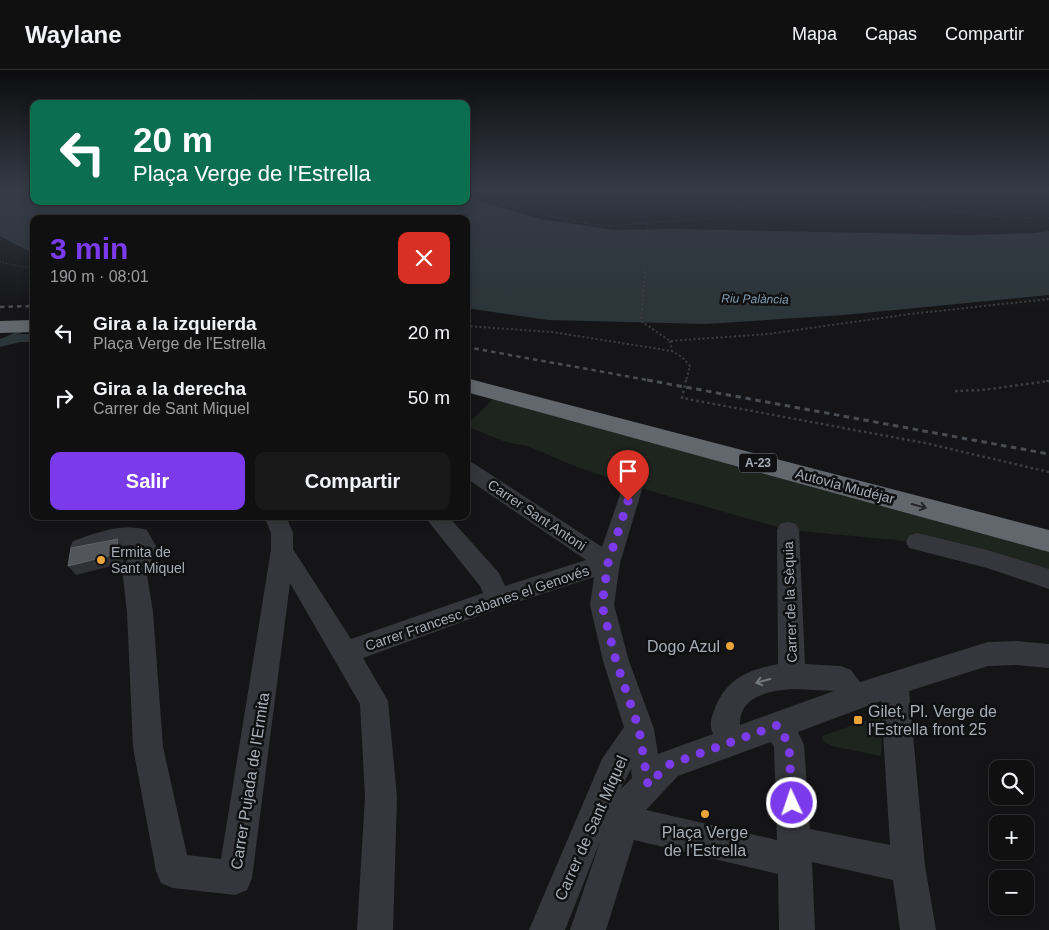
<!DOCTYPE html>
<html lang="es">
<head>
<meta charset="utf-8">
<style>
	body { margin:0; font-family:Helvetica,sans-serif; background:#19191a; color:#f1f3f6; height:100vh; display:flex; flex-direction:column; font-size:19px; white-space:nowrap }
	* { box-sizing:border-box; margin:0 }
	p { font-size:16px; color:#9c9d9f }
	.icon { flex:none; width:28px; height:28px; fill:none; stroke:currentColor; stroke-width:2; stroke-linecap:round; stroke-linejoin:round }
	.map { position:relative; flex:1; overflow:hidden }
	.drawer { position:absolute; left:30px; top:145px; width:440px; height:305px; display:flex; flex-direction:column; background:#101011; border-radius:10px; box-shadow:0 2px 12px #0003,0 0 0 1px #303031 }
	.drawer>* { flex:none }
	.top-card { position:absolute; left:30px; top:30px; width:440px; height:105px; border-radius:10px; box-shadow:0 2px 12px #0003,0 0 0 1px #303031; background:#0b6e4f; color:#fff; overflow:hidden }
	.buttons { position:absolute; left:989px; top:690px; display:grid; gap:10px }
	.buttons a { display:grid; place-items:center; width:45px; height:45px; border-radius:10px; background:#101011; box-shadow:0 2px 12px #0003,0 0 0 1px #303031; font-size:25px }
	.pin { position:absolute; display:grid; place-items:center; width:42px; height:42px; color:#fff; margin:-51px -21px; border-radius:50% 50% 50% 0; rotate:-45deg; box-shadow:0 0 5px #0007 }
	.pin .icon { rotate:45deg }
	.me { position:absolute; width:55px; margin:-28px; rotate:357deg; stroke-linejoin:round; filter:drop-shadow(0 0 4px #0008) }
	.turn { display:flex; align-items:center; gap:18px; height:105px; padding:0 20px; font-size:22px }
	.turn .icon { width:65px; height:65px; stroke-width:2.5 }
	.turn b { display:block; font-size:35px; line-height:42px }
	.round { display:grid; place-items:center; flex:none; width:52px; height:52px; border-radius:10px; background:#19191a }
	.overview { display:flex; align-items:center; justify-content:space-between; height:85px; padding:0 20px }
	h1 { font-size:30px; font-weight:800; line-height:38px; color:#7c3aed }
	.button { display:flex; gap:10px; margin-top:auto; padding:10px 20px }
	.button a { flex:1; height:58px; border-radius:10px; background:#7c3aed; color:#fff; font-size:20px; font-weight:800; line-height:58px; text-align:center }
	.button a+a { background:#19191a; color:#f1f3f6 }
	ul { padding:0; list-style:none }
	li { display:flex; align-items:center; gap:15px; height:65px; padding:0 20px }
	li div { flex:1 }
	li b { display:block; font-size:19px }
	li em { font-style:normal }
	header { display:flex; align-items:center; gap:30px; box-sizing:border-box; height:70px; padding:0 25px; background:#101011; border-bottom:1px solid #303031 }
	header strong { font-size:24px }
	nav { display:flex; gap:28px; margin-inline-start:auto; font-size:18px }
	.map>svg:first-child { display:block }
	.green { fill:#1d251e }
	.water { fill:#2c353a }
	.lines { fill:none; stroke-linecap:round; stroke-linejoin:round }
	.stream { stroke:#2c353a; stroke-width:3 }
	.canal { fill:#2c353a; fill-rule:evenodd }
	.path-far2 { stroke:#3c3e43; stroke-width:1; stroke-dasharray:1 2; stroke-linecap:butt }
	.path-far1 { stroke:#3c3e43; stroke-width:2; stroke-dasharray:2 2.5; stroke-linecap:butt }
	.path { stroke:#3c3e43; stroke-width:2.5; stroke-dasharray:2.5 3; stroke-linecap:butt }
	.minor { fill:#36373c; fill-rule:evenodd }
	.highway { fill:#62666d; fill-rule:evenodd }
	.rail-far1 { stroke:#494c51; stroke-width:2.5; stroke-dasharray:4.5 4; stroke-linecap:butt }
	.rail { stroke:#494c51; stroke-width:3; stroke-dasharray:5.5 4.5; stroke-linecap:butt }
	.shaded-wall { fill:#2f3134 }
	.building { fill:#52555a; stroke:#606369 }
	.oneway { stroke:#242629 }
	.oneway2 { stroke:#747880 }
	.route { stroke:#7c3aed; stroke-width:9; stroke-dasharray:0 16.2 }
	.poi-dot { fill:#eda437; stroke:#101012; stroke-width:2 }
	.labels { text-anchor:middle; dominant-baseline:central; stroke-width:5; stroke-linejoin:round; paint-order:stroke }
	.far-water-label { font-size:12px; font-style:italic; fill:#7f9db1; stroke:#101012 }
	.shield { fill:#101012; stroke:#7a7e86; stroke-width:1 }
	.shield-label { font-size:12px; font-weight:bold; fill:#a7adb7 }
	.street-label { font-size:14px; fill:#a7adb7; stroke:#101012 }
	.poi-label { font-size:14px; fill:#a7adb7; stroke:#101012; text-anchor:start }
	.near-poi-label { font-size:16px; fill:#a7adb7; stroke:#101012; text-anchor:end }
	.near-street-label { font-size:16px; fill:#a7adb7; stroke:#101012 }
</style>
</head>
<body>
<header>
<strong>Waylane</strong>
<nav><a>Mapa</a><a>Capas</a><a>Compartir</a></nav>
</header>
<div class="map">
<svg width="1049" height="860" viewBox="0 0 1049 860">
	<rect width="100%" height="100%" fill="#151517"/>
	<path class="green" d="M494,328L1049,480V509L917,472L788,460L633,416L577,397L527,376L506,372L466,356Z
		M883,645L881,686L832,676L822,670V666Z"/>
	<path class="water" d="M0,118H34V131H466V125L479,131L540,149L614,160L674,159L968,165L1035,163L1049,161V225L844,245L706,254L548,250L466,238V149H34V184L0,166Z"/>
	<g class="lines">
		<path class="stream" d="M0,271L22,261"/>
		<path class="canal" d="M20,264H34V272H20L0,277V269Z"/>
		<path class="path-far2" d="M557,118L588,154
			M466,121L500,134L588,154L608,156L713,148L681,118
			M828,124L1007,148H1049
			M713,148L725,139L819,127L837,118
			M0,192L34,199
			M644,203L648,154"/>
		<path class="path-far1" d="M645,202L641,251L670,271L768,264L910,244L1049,229
			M466,256L552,262L672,281L682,287L690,296L686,311
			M670,271L672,281
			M1046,311H1049"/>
		<path class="path" d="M686,310L682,328L925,373L1049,402
			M955,321L982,320L1049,311"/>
		<path class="minor" d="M466,391L473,393L602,477L623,416L626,411L633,409L640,411L643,416L620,493L614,535L629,591L654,659L658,684L713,664C709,654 711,648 715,638C727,608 748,600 778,594L777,460L780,454L788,452L796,454L799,460L805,594L841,596L851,600L860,612L988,572L1016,571L1049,574V598L1016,595L988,596L909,621L925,796L936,860H900L893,810L812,792L815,860H779L778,804L634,770L606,860H570L601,769L565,860H529L602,689L624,657L603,591L590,535L594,507L503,537L363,588L388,631L397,727L393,860H357L365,727L360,634L290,513L252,808L247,820L235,825L173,818L161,813L156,801L133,677L127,542L122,498L135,479L133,475L111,477L81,486L73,483L70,477L73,471C96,463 123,452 147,460L158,480L146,499L153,542L163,677L187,785L221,789L271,480V463L264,446H286L293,463V479L351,569L483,523L480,516L424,446H448L499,503L505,516L586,490L466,408ZM795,619L834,621L740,655C739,625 772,620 795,619ZM881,631L890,775L810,759L804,675L798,662ZM771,672L774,677L777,770L646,740L678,706ZM631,699L632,708L620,720Z
			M917,463L987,480L1049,499V519L987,498L909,478L906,472L909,466Z"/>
		<path class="highway" d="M34,250V262L0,263V251Z
			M466,308L1049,460V482L466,322Z"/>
		<path class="rail-far1" d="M0,237L34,236
			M466,277L653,311"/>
		<path class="rail" d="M647,310L1049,384"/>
	</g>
	<path class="shaded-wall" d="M118,469L125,478L123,493L76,505L68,496Z"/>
	<path class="building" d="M118,469L116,484L68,496L71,478Z"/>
	<defs><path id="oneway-shaft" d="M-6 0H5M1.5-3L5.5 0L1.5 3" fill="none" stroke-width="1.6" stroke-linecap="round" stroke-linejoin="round" transform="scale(1.25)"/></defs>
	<use class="oneway" href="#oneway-shaft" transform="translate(919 436) rotate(15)"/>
	<use class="oneway2" href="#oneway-shaft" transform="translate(763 611) rotate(165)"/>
	<linearGradient id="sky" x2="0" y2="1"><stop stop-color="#0c0c0d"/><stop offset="0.5" stop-color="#353b47"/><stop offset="1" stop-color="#353b47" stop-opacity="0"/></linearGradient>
	<rect width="1049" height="238" fill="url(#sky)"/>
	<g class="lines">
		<path class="route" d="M628,431L608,493L602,535L616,591L639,659L648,715L668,695L778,655L789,675L792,733"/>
	</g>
	<g class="poi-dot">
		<circle cx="101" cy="490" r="5"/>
		<circle cx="730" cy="576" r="5"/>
		<rect x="853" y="645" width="10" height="10" rx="2.5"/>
		<circle cx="705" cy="744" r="5"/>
	</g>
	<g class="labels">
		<g class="far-water-label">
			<text transform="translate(755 229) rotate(1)">Riu Palància</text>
		</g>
		<rect class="shield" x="739" y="383.5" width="38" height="19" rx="4"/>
		<g class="shield-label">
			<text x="758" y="393">A-23</text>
		</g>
		<g class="street-label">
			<text transform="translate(845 416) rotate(15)">Autovía Mudéjar</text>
			<text transform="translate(537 445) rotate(34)">Carrer Sant Antoni</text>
			<text transform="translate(790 532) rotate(-92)">Carrer de la Sèquia</text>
			<text transform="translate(477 538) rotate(-19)">Carrer Francesc Cabanes el Genovés</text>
		</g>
		<g class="poi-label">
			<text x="111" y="482">Ermita de<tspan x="111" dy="16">Sant Miquel</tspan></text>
		</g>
		<g class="near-poi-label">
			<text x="720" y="576">Dogo Azul</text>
			<text x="868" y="641" text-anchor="start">Gilet, Pl. Verge de<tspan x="868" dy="18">l'Estrella front 25</tspan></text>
			<text x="705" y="762" text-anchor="middle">Plaça Verge<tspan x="705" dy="18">de l'Estrella</tspan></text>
		</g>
		<g class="near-street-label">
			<text transform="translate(250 711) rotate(-81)">Carrer Pujada de l'Ermita</text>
			<text transform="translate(591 758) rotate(-66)">Carrer de Sant Miquel</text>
		</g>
	</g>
</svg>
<div class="buttons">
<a><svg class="icon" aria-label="search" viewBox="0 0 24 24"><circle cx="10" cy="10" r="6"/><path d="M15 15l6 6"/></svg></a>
<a>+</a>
<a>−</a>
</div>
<div class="pin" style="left:628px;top:431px;background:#d93025"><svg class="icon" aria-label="arrive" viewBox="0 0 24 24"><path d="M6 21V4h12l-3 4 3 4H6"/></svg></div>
<svg class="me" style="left:792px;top:733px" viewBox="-20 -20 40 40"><circle r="17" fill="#7c3aed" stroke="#fff" stroke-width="3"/><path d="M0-11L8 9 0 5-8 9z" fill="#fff"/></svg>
<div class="top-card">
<div class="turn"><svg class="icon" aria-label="left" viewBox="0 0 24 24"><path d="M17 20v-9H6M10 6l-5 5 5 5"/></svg><div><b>20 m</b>Plaça Verge de l'Estrella</div></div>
</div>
<section class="drawer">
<div class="overview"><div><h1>3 min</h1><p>190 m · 08:01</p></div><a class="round" style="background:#d93025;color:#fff"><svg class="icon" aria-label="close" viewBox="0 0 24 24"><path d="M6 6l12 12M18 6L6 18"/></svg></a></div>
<ul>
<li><svg class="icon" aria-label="left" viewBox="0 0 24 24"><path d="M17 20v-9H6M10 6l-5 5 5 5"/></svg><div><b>Gira a la izquierda</b><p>Plaça Verge de l'Estrella</p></div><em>20 m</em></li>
<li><svg class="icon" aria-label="right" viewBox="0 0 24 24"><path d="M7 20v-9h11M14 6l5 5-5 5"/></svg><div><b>Gira a la derecha</b><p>Carrer de Sant Miquel</p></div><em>50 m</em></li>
</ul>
<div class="button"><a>Salir</a><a>Compartir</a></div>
</section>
</div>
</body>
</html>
